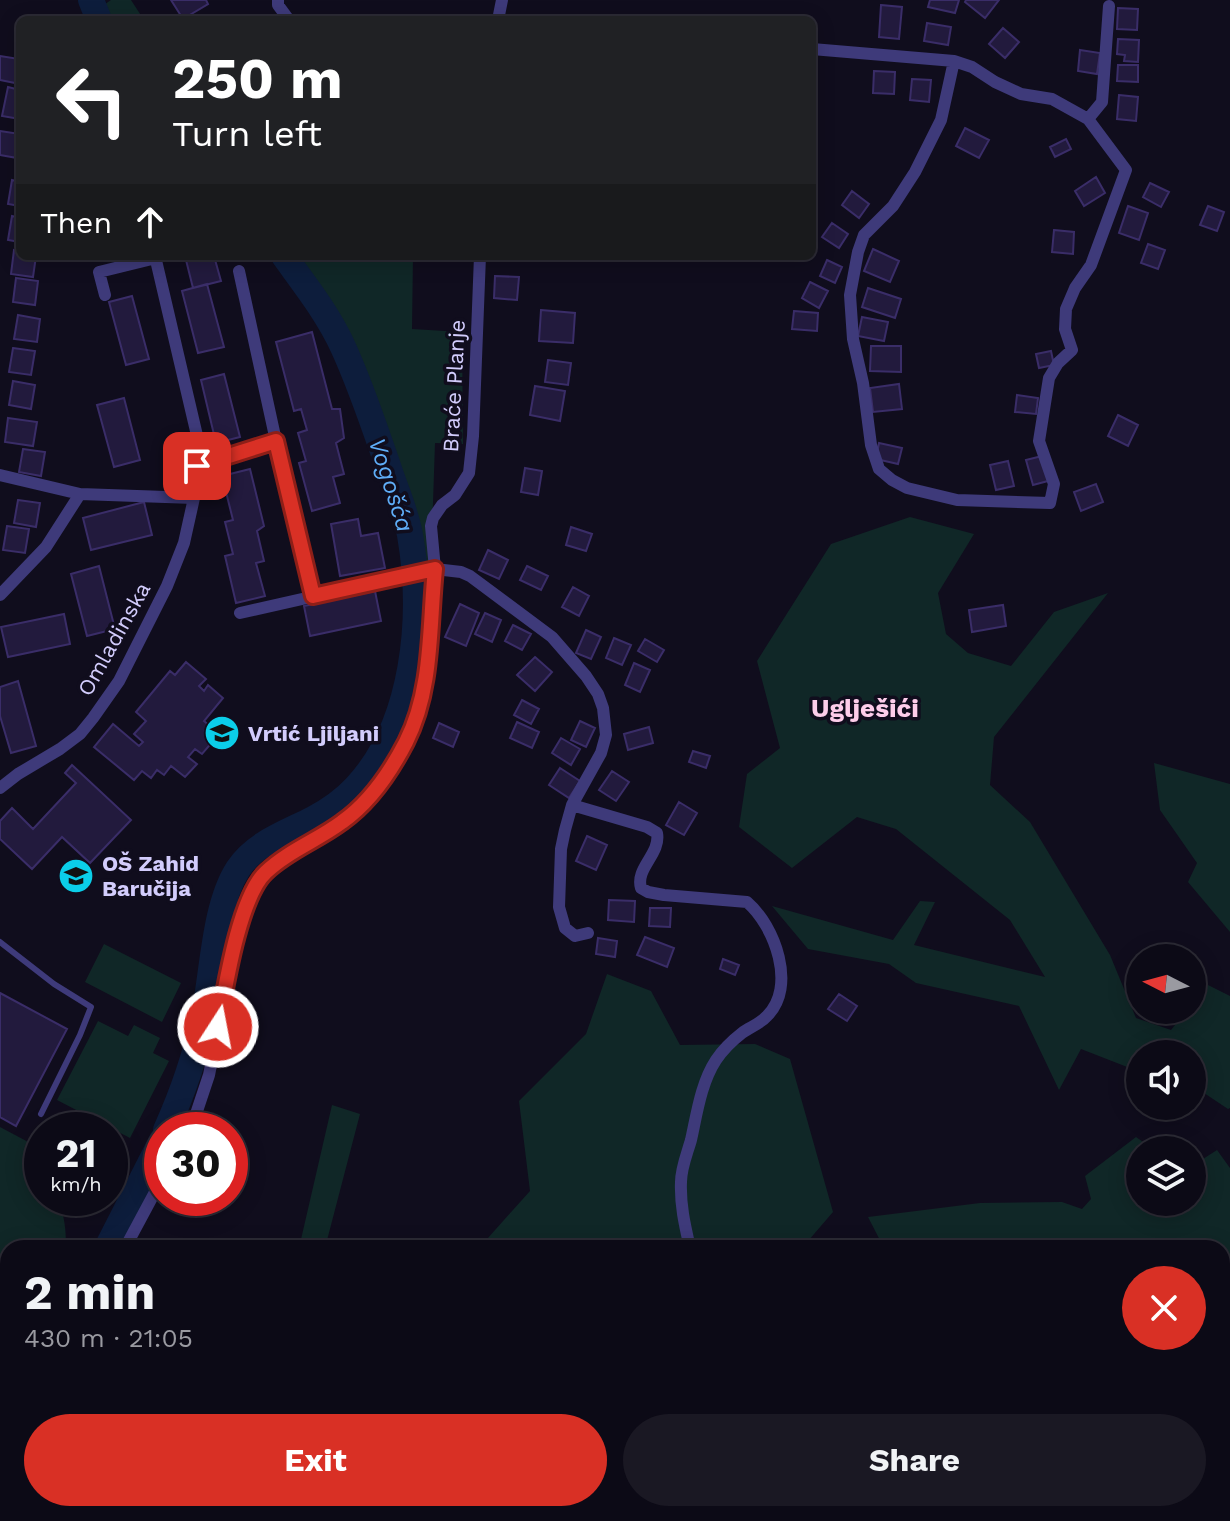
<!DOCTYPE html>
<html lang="en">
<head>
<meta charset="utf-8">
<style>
	body { margin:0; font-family:"Work Sans",sans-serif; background:#1a1823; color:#f1f3f6; height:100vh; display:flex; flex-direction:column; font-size:30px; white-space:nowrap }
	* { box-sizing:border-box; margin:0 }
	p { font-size:26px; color:#9a9aa1 }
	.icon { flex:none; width:44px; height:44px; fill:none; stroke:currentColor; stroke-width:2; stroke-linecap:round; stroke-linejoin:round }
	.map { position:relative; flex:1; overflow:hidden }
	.drawer { position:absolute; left:0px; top:1240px; width:1230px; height:282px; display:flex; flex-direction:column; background:#0c0a16; border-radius:24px 24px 0 0; box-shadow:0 4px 20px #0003,0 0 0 2px #2c2b35 }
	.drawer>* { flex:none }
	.top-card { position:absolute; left:16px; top:16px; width:800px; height:244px; border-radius:12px; box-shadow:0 4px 20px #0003,0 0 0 2px #2c2b35; background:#202124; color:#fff; overflow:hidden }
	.needle { width:52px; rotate:276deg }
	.tools { position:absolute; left:1126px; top:944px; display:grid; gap:16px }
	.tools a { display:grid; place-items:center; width:80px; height:80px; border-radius:50%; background:#0c0a16; box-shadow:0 4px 20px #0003,0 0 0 2px #2c2b35; font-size:40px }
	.speed { position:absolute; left:24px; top:1112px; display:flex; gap:16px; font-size:40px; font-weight:700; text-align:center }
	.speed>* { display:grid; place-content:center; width:104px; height:104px; border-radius:50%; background:#0c0a16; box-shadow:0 4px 20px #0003,0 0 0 2px #2c2b35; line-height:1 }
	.speed small { font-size:20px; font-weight:400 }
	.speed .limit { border:12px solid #d22; background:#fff; color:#111 }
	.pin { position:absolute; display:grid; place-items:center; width:68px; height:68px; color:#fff; margin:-34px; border-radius:16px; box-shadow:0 4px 12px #0006 }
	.me { position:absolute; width:88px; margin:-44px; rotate:11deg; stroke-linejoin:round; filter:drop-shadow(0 0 6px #0008) }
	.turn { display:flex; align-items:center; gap:28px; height:168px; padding:0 24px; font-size:36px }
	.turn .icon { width:104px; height:104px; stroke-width:2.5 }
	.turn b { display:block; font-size:56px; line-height:68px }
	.then { display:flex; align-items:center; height:76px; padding:0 24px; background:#0003; gap:16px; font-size:30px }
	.round { display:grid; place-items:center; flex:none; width:84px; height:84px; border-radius:42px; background:#1a1823 }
	.headline { display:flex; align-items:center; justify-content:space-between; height:136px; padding:0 24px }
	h1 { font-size:48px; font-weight:700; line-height:60px }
	.primary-button { display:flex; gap:16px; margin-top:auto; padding:16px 24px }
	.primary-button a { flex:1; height:92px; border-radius:48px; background:#d93025; color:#fff; font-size:32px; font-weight:700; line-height:92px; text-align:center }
	.primary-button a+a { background:#1a1823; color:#f1f3f6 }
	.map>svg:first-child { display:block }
	.green { fill:#102727 }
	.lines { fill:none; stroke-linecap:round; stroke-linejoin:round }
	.river { stroke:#0d1d3c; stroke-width:26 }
	.building { fill:#221a3d; stroke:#3a2d68; stroke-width:2 }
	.service { stroke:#3e3a7a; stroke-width:6 }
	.minor { stroke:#3e3a7a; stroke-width:12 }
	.route-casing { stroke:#8d1f18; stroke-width:20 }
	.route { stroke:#d93025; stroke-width:14 }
	.labels { text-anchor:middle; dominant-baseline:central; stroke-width:7; stroke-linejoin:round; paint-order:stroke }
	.street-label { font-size:22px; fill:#d2ccfc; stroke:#100d1d }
	.poi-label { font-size:22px; font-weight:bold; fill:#d2ccfc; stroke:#100d1d; text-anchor:start }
	.water-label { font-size:24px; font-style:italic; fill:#5fadf7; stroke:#100d1d }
	.quarter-label { font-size:26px; font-weight:bold; fill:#fdcdea; stroke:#100d1d }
</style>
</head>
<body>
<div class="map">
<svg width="1230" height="1521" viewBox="0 0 1230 1521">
	<rect width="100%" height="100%" fill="#100d1d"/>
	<path class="green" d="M111,0H131L144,20H99L95,11Z
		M284,256H413L412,329L462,332L463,444L435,443L428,654L407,740L391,734L401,711L410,677L415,638L413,557L409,531L368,406L342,345L311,292Z
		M910,517L974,534L938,593L946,634L968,653L1011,666L1054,612L1108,593L994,737L990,785L1030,822L1110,955L1136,1018L1171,1030L1187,1010H1192V1004L1208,985L1230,996V1108L1228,1109L1192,1085V1054H1140V1072L1081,1049L1059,1090L1019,1006L916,983L889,964L808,949L772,906L893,940L920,901L935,902L914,945L1045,977L1010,920L896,829L857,817L792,868L739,827L747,774L780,748L757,661L831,544Z
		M1154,763L1230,784V932L1188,882L1197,863L1160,810Z
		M104,944L181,983L162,1022L85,982Z
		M607,974L651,991L680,1045L755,1044L790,1059L833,1212L802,1248H479L530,1191L519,1101L586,1034Z
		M98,1021L128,1036L134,1025L160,1038L153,1053L169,1061L130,1138L57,1100Z
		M332,1105L360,1114L325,1248H299Z
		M0,1127L32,1144L23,1163L42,1179V1198H56C65,1213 66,1230 66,1248H8V1322L0,1325Z
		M1136,1137L1146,1144L1144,1150H1140L1138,1164H1140V1202H1192V1166L1217,1150L1230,1168V1358L1222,1362V1248H884L868,1217L980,1203L1062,1202L1082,1209L1091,1199L1085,1176Z
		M342,1514H499L508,1521H341Z"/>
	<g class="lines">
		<path class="river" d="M91,0L99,20
			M166,1130C183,1092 196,1055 204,1015C213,972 214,906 238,869C255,843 286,833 313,819C328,811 344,800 356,787C415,724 424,616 410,535C406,512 395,488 388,466C374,426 361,386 343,347C328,314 305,285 284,256
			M107,1248L162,1140
			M0,1414L8,1403"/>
	</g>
	<path class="building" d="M171,0H206L208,4L183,19Z
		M930,0H959L955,13L928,7Z
		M966,0H999L985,18L965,2Z
		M881,5L902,7L899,39L879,37Z
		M1118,8L1138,9L1137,30L1117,29Z
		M927,23L951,27L948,45L924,41Z
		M1003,28L1019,42L1005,58L989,44Z
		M1118,39L1139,40L1138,62L1124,61L1125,55L1117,54Z
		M1080,50L1100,53L1097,74L1078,71Z
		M0,56L19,59L15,83L0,80Z
		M1118,65H1138V82L1117,81Z
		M874,71L895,72L894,94L873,93Z
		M912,79L931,80L929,102L910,100Z
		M8,87L20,90V119L2,116Z
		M1119,95L1138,97L1136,121L1117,119Z
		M965,128L989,140L979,158L956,146Z
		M0,131L20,134L17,158L0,155Z
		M1066,139L1071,149L1055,157L1050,147Z
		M1096,177L1105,193L1084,206L1075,191Z
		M12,180L20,182V206L8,204Z
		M1150,183L1169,192L1161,207L1143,197Z
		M852,191L869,204L859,218L842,205Z
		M1128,206L1148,213L1139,240L1119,233Z
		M1208,206L1224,212L1217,231L1200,225Z
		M12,216L20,218V242L8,240Z
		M832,223L848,234L839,248L822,237Z
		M1054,230L1074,232L1073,254L1052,252Z
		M1148,244L1165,250L1158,269L1141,263Z
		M873,249L899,261L890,282L864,271Z
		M14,250L20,251V256H36L33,277L11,274Z
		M185,256H214L221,281L193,288Z
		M827,260L842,267L835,283L820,276Z
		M495,276L519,277L517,300L494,298Z
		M16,278L38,281L35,305L13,302Z
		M810,282L828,291L819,308L802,298Z
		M207,284L224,347L198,353L182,291Z
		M868,288L901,299L895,318L862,307Z
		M132,296L149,359L126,365L109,302Z
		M541,310L575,313L573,343L539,341Z
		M794,311L818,313L817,331L792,329Z
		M18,315L40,319L37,342L14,339Z
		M862,317L888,322L884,341L858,336Z
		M312,332L332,409H340L344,438L336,443L344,474L333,477L340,503L312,511L299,463L306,461L298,433L307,430L301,409L294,411L276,342Z
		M871,346H901V372L870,371Z
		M13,348L35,351L31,375L9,372Z
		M1051,351L1054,365L1039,368L1036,354Z
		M548,360L571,363L568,385L545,382Z
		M224,374L240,437L216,443L201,380Z
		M13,381L35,385L31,409L9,405Z
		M899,384L902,409L873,412L870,388Z
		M535,386L565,391L560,421L530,415Z
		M1017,395L1038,398L1036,414L1015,412Z
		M124,398L140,460L114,467L97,405Z
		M1118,415L1138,425L1128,446L1108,436Z
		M8,418L37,422L33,446L5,442Z
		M879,443L902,448L898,464L876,459Z
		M23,449L45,452L41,476L19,472Z
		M1042,456L1048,481L1033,485L1026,460Z
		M1008,461L1014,486L996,490L990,465Z
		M525,468L542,471L538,495L521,492Z
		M250,469L264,526L257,531L264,561L256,563L265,596L236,603L225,556L233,554L225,522L233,520L222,476Z
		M1096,484L1103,502L1081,511L1074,492Z
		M18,500L40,503L36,527L14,523Z
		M144,502L152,535L91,550L83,518Z
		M358,519L361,536L378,533L385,568L340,576L331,524Z
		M7,526L29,529L25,553L3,550Z
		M571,527L592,534L586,551L566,545Z
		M488,550L508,560L499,579L479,570Z
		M99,566L115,629L87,636L71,574Z
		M527,566L548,576L541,590L520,580Z
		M573,587L589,596L579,616L562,607Z
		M375,591L381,621L310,636L304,606Z
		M460,604L479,613L466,646L445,637Z
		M1003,605L1006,626L972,632L969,610Z
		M485,613L501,620L492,642L475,634Z
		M64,614L70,644L8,657L1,627Z
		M513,625L531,634L522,650L505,641Z
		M586,630L601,637L591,659L576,653Z
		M614,638L631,645L622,665L606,658Z
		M645,639L664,650L657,662L638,651Z
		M535,657L552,672L535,691L517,675Z
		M186,662L206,679L199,686L204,691L208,685L223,698L204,721L210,726L205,731L215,739L202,754L195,749L188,757L197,764L185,777L171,766L164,775L157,770L151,778L142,771L134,780L94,747L113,724L139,746L143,742L134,734L146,721L136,712L170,671L175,675Z
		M634,663L650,670L640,692L625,685Z
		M18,681L36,746L11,753L0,716V687Z
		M522,700L539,709L531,724L514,715Z
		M580,721L595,728L586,747L571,740Z
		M517,722L539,732L532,748L510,738Z
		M439,723L459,732L453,747L433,738Z
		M649,727L653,743L628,750L624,734Z
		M561,738L580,749L571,765L552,753Z
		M693,751L710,756L706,768L689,762Z
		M72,765L131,820L90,863L62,837L32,869L0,839V821L12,808L33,829L76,783L65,773Z
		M560,768L580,781L569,798L549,785Z
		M612,771L629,782L616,801L599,790Z
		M679,802L697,813L684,835L666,825Z
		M587,836L607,845L596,870L576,861Z
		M609,900L635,901L634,922L608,920Z
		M650,908H671L670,927L649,926Z
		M645,937L674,948L667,967L637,955Z
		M598,938L617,941L615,957L596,954Z
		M723,959L739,965L735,975L720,969Z
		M0,993L67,1029L16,1126L0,1117Z
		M839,994L857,1006L847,1021L828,1009Z
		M107,1514H134L132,1521H105Z"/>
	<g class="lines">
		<path class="service" d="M0,942L54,984L91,1007L80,1035L41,1114"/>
		<path class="minor" d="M278,0V5L289,20
			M498,20L502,0
			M812,49L954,61L972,67L995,82L1021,94L1052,99L1088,119L1126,170L1091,265L1075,288L1066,309L1065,329L1072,350L1058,363L1049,378L1039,441L1054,484L1050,503L957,500L907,488L892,480L879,469L871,445L863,383L853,339L850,295L858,252L864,235L893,206L915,172L941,120L954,61
			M1088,119L1102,102L1109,6
			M239,271L276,441
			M105,295L99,272L156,258
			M197,466L276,441L313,596
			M0,475L80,494L194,498
			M0,595L46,547L80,494
			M240,613L435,569L461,572L470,576L552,637L586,676L598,694L603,708L606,735L601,753L572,805L565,830L561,849L559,907L565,928L575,936L588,933
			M0,788L18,774L60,749L80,734L93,718L119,681L167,586L184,543L194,498L199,444L155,256
			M572,805L647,827L657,833C661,854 635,868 641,888L648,892L664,895L747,902C775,926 797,987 767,1016C760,1024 750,1027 742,1033C733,1040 722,1051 716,1060C701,1083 697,1113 691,1140C687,1154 681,1168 681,1182C680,1205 685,1226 690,1248
			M189,1130L194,1120L209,1075L234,951L249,897L264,873L289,855L342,822L361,806L391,768L407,740L418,713L428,654L435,569L431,526L433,518L442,505L455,495L469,473L473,436L480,256
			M125,1248L162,1179
			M1222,1436L1230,1423
			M0,1439L8,1428
			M83,1521L84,1514
			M714,1521L717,1514
			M836,1521L837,1514
			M1196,1521L1197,1514"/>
	</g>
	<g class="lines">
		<defs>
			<path id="route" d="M197,466L276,441L313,596L435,569C429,626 433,689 406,742C391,771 369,803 342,822C318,840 288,851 266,872C239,897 225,989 218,1027"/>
		</defs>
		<use href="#route" class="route-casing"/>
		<use href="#route" class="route"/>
	</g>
	<defs>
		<symbol id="school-disc" viewBox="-11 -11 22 22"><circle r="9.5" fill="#0bcee9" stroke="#100d1d"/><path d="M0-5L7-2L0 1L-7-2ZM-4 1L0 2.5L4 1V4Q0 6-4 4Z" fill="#111"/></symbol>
	</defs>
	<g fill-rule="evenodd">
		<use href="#school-disc" x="202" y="713" width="40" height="40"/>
		<use href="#school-disc" x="56" y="856" width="40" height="40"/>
	</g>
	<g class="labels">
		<g class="street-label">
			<text transform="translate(454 386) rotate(-87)">Braće Planje</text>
			<text transform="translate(114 639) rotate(-61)">Omladinska</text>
		</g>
		<g class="poi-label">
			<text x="248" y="733">Vrtić Ljiljani</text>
			<text x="102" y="863">OŠ Zahid<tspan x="102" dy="25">Baručija</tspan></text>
		</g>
		<g class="water-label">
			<text transform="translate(391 485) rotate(72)">Vogošća</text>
		</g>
		<g class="quarter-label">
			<text x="865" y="708">Uglješići</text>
		</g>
	</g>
</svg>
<div class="tools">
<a><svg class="needle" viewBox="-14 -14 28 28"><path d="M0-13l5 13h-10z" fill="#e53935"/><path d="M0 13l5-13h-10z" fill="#9a9aa1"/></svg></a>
<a><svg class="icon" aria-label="sound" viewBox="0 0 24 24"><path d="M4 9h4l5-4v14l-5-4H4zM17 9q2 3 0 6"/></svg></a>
<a><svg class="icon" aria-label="layers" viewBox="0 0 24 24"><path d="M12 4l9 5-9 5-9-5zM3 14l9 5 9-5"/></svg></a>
</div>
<div class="speed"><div>21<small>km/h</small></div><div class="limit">30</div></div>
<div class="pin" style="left:197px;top:466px;background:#d93025"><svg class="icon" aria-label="arrive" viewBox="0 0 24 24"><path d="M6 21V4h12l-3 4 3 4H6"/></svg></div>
<svg class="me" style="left:218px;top:1027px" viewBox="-20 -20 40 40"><circle r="17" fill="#d93025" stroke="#fff" stroke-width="3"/><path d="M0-11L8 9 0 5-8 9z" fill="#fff"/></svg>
<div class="top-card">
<div class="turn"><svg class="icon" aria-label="left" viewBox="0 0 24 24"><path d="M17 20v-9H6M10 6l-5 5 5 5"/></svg><div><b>250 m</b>Turn left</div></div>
<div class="then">Then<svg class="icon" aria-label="ahead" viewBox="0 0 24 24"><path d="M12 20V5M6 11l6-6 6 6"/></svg></div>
</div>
<section class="drawer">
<div class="headline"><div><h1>2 min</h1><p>430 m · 21:05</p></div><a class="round" style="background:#d93025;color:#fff"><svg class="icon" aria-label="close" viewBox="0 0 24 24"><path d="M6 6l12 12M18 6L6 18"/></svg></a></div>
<div class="primary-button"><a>Exit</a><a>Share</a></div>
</section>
</div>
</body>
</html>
